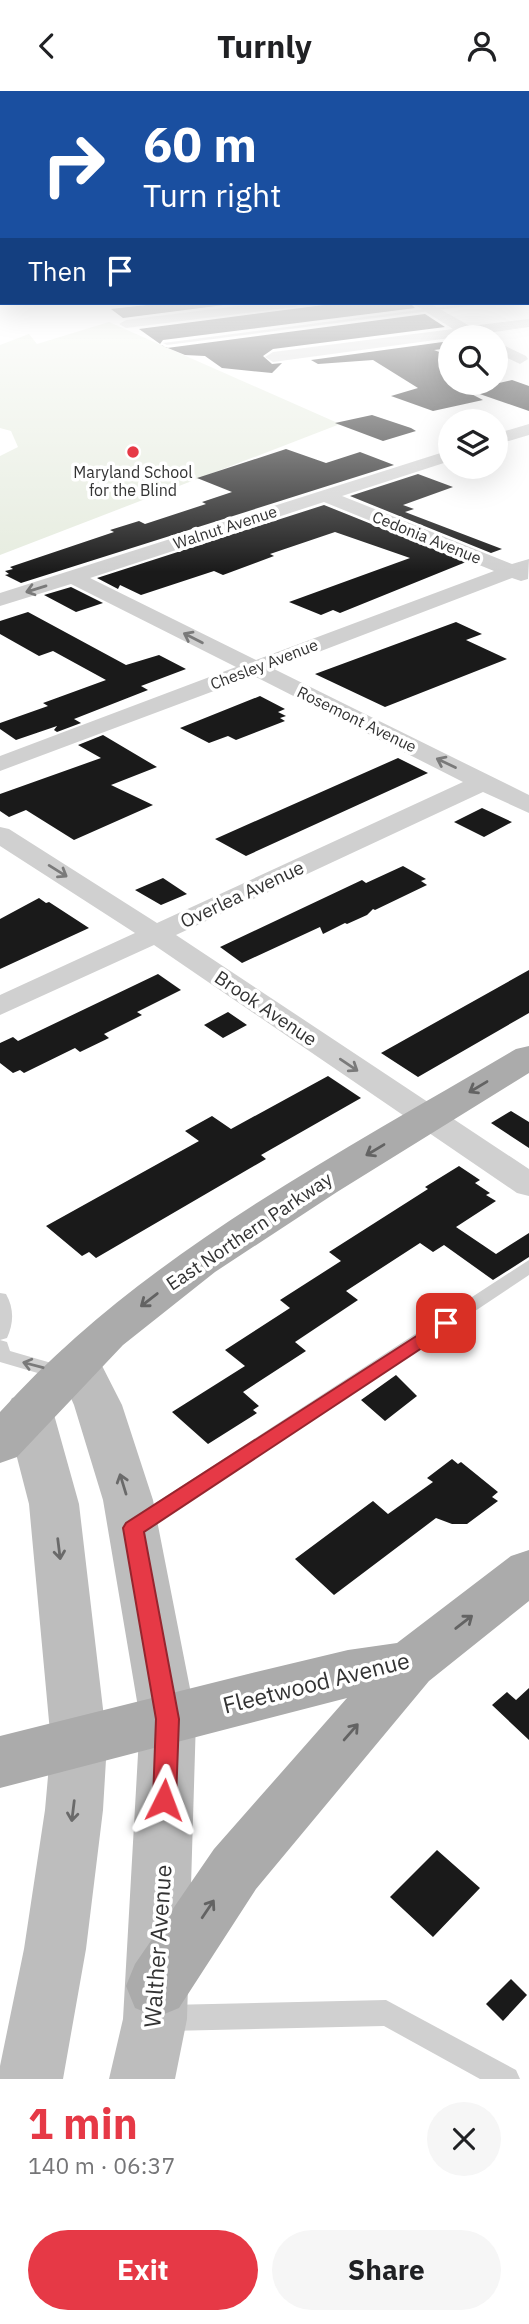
<!DOCTYPE html>
<html lang="en">
<head>
<meta charset="utf-8">
<style>
	body { margin:0; font-family:"IBM Plex Sans",sans-serif; background:#f6f6f6; color:#202124; height:100vh; display:flex; flex-direction:column; font-size:26px; white-space:nowrap }
	* { box-sizing:border-box; margin:0 }
	p { font-size:23px; color:#757577 }
	.icon { flex:none; width:38px; height:38px; fill:none; stroke:currentColor; stroke-width:2; stroke-linecap:round; stroke-linejoin:round }
	.map { position:relative; height:1988px; overflow:hidden }
	.panel { display:flex; flex-direction:column; background:#fff; flex:1 }
	.panel>* { flex:none }
	.hud { position:absolute; left:0px; top:0px; width:530px; height:214px; box-shadow:0 7px 28px #0002; background:#1a4fa0; color:#fff; overflow:hidden }
	.tools { position:absolute; left:438px; top:234px; display:grid; gap:14px }
	.tools a { display:grid; place-items:center; width:70px; height:70px; border-radius:50%; background:#fff; box-shadow:0 7px 28px #0002; font-size:35px }
	.pin { position:absolute; display:grid; place-items:center; width:60px; height:60px; color:#fff; margin:-30px; border-radius:14px; box-shadow:0 4px 10px #0006 }
	.me { position:absolute; width:77px; margin:-38px; rotate:3deg; stroke-linejoin:round; filter:drop-shadow(0 0 5px #0008) }
	.turn { display:flex; align-items:center; gap:24px; height:147px; padding:0 28px; font-size:32px }
	.turn .icon { width:91px; height:91px; stroke-width:2.5 }
	.turn b { display:block; font-size:49px; line-height:60px }
	.then { display:flex; align-items:center; height:66px; padding:0 28px; background:#0003; gap:14px; font-size:26px }
	.round { display:grid; place-items:center; flex:none; width:74px; height:74px; border-radius:37px; background:#f6f6f6 }
	.overview { display:flex; align-items:center; justify-content:space-between; height:119px; padding:0 28px }
	h1 { font-size:42px; font-weight:800; line-height:52px; color:#e63946 }
	.button { display:flex; gap:14px; margin-top:auto; padding:14px 28px }
	.button a { flex:1; height:80px; border-radius:42px; background:#e63946; color:#fff; font-size:28px; font-weight:800; line-height:80px; text-align:center }
	.button a+a { background:#f6f6f6; color:#202124 }
	header { display:flex; justify-content:space-between; align-items:center; height:91px; padding:0 28px; background:#fff; font-size:32px; font-weight:800 }
	.map>svg:first-child { display:block }
	.green { fill:#e6ecdf }
	.building { fill:#1a1a1a }
	.lines { fill:none; stroke-linecap:round; stroke-linejoin:round }
	.service { fill:#d0d0d0; fill-rule:evenodd }
	.minor { fill:#d0d0d0; fill-rule:evenodd }
	.secondary { fill:#bdbdbd; fill-rule:evenodd }
	.primary { fill:#ababab; fill-rule:evenodd }
	.oneway { stroke:#7a7a7a }
	.oneway2 { stroke:#636363 }
	.oneway3 { stroke:#6a6a6a }
	.route { fill:#e63946; stroke:#96252e; stroke-width:2 }
	.poi-dot { fill:#e63946; stroke:#fff; stroke-width:2.5 }
	.labels { text-anchor:middle; dominant-baseline:central; stroke-width:7; stroke-linejoin:round; paint-order:stroke }
	.far-poi-label { font-size:16px; fill:#333; stroke:#fff }
	.far-street-label { font-size:16px; fill:#333; stroke:#fff }
	.street-label { font-size:19px; fill:#333; stroke:#fff }
	.near-street-label { font-size:23px; fill:#333; stroke:#fff }
</style>
</head>
<body>
<header><svg class="icon" aria-label="back" viewBox="0 0 24 24"><path d="M15 5l-7 7 7 7"/></svg>Turnly<svg class="icon" aria-label="person" viewBox="0 0 24 24"><circle cx="12" cy="8" r="4"/><path d="M4 21q1-7 8-7t8 7"/></svg></header>
<div class="map">
<svg width="529" height="1988" viewBox="0 0 529 1988">
	<rect width="100%" height="100%" fill="#fff"/>
	<path class="green" d="M109,231L340,333L0,464V365L18,356L11,340L0,337V254L29,243L37,253Z"/>
	<path class="building" d="M165,212H239L123,227L111,218Z
		M340,212H410L415,217L163,249L160,253L167,257L425,223L445,236L273,258L263,265L272,273L282,272L272,282L222,277L205,265L185,264L163,255L139,238Z
		M450,250V257L434,259L450,265V292L483,309L433,320L391,305L418,297L373,269L318,273L311,269Z
		M512,289L529,295V320L468,299Z
		M372,324L411,337L416,340L383,350L335,332Z
		M286,358L326,372L360,361L394,374L21,492L5,484L9,483L5,480L13,478L10,476L114,441L110,439L139,430L145,433L206,413L202,411L232,401L197,387Z
		M418,383L453,396L403,414L414,418L405,421L502,458L491,462L350,405Z
		M324,414L466,471L340,522L333,519L321,524L289,511L410,467L335,441L270,463L274,465L223,484L214,480L141,504L120,494L118,498L97,487Z
		M71,496L103,512L76,521L44,504Z
		M28,521L126,574L159,564L186,578L141,595L148,599L74,628L81,632L57,641L54,639L57,635L16,649L0,638V632L48,615L43,612L106,589L53,560L39,565L0,543V530Z
		M456,531L482,543L466,549L507,568L385,616L315,583Z
		M260,605L285,618L278,621L286,625L280,627L285,630L236,649L228,645L209,652L180,637Z
		M103,644L157,676L111,694L153,714L74,749L26,719L9,726L0,720V703L101,667L78,654Z
		M398,667L428,682L246,765L215,748Z
		M482,717L512,731L484,746L454,731Z
		M403,775L426,788L421,790L427,794L375,819L373,818L367,824L347,833L345,832L323,843L320,836L242,872L220,856L362,789L366,792Z
		M163,787L187,803L161,814L135,799Z
		M39,807L46,812L49,811L89,837L0,878V828Z
		M529,879V922L418,986L381,962Z
		M158,883L181,899L137,921L142,924L104,943L109,947L80,961L75,957L24,982L20,979L13,982L0,972V952L13,946L18,950Z
		M228,921L247,934L223,947L204,934Z
		M328,985L361,1007L261,1064L266,1068L96,1167L89,1161L82,1165L46,1135L199,1050L185,1040L212,1025L231,1038Z
		M511,1020L529,1031V1057L491,1032Z
		M459,1075L480,1089L475,1092L490,1102L486,1104L496,1110L456,1136L496,1163L529,1142V1166L493,1189L444,1154L433,1161L420,1152L346,1200L358,1209L295,1251L306,1260L243,1301L259,1315L253,1319L257,1322L208,1353L172,1321L245,1275L225,1259L290,1217L280,1209L341,1170L329,1161L428,1098L425,1096Z
		M396,1284L417,1305L385,1330L361,1309Z
		M452,1368L458,1373L461,1371L498,1401L492,1406L498,1410L467,1433H452L436,1427L334,1504L295,1468L373,1410L388,1423L433,1391L427,1387Z
		M529,1597V1649L492,1614L507,1601L516,1609Z
		M437,1759L480,1797L433,1846L390,1806Z
		M511,1888L527,1904L503,1930L486,1913Z"/>
	<g class="lines">
		<path class="service" d="M529,204V209H528V204Z
			M472,212H491L167,254L163,252Z
			M529,1169V1184L145,1440L138,1442L131,1440L128,1434L131,1428Z
			M0,1202L6,1203C14,1217 14,1232 7,1247L0,1249Z
			M0,1249L7,1251L10,1260L72,1278L74,1283L72,1288L65,1290L0,1271Z
			M386,1909L516,1979L520,1988H480L384,1935L168,1940L159,1936L155,1927L159,1918L168,1914Z"/>
		<path class="minor" d="M262,212H302L295,216L126,237L119,233L126,229Z
			M412,212H429L470,235L529,228V236L480,243L476,247H450L273,271L265,266L273,261L453,238Z
			M495,250L526,265L528,268L520,273L495,261Z
			M529,333V344L495,354V343Z
			M450,359V370L342,405L512,473L529,468L528,488L521,490L512,487L274,578L529,704V722L483,701L176,844L529,1078V1105L517,1102L154,854L0,924V904L135,842L0,755V736L9,738L157,832L463,691L254,585L0,680V665L236,576L71,493L0,515V502ZM324,411L494,480L256,569L90,487Z"/>
		<path class="secondary" d="M78,1254L94,1259L122,1314L153,1409L196,1628L187,1928L175,1988H109L123,1928L140,1628L103,1409L74,1314L55,1271L62,1259Z
			M29,1302L46,1307L53,1320L79,1413L107,1652L103,1719L86,1858L63,1988H0V1975L24,1858L45,1719L51,1652L29,1413L5,1320L12,1307Z"/>
		<path class="primary" d="M529,955V982L337,1101L215,1181L123,1254L17,1366L0,1372V1321C142,1164 335,1065 516,958Z
			M529,1459V1510L429,1590L256,1798L179,1917L157,1926L135,1917L126,1895L135,1873L214,1758L347,1607L0,1697V1645L244,1584L348,1559L397,1552L511,1465Z"/>
	</g>
	<defs><path id="oneway-shaft" d="M-6 0H5M1.5-3L5.5 0L1.5 3" fill="none" stroke-width="1.6" stroke-linecap="round" stroke-linejoin="round" transform="scale(1.75)"/></defs>
	<g class="oneway">
		<use href="#oneway-shaft" transform="translate(36 498) rotate(163)"/>
		<use href="#oneway-shaft" transform="translate(193 547) rotate(-153)"/>
		<use href="#oneway-shaft" transform="translate(446 672) rotate(-154)"/>
		<use href="#oneway-shaft" transform="translate(58 780) rotate(32)"/>
		<use href="#oneway-shaft" transform="translate(349 974) rotate(34)"/>
		<use href="#oneway-shaft" transform="translate(33 1274) rotate(-165)"/>
	</g>
	<g class="oneway2">
		<use href="#oneway-shaft" transform="translate(478 996) rotate(149)"/>
		<use href="#oneway-shaft" transform="translate(375 1059) rotate(149)"/>
		<use href="#oneway-shaft" transform="translate(149 1209) rotate(142)"/>
		<use href="#oneway-shaft" transform="translate(464 1531) rotate(-38)"/>
		<use href="#oneway-shaft" transform="translate(351 1641) rotate(-49)"/>
		<use href="#oneway-shaft" transform="translate(208 1818) rotate(-56)"/>
	</g>
	<g class="oneway3">
		<use href="#oneway-shaft" transform="translate(123 1393) rotate(-107)"/>
		<use href="#oneway-shaft" transform="translate(59 1458) rotate(83)"/>
		<use href="#oneway-shaft" transform="translate(73 1720) rotate(97)"/>
	</g>
	<linearGradient id="sky" x2="0" y2="1"><stop stop-color="#9ec6ea"/><stop offset="0.42" stop-color="#fff"/><stop offset="1" stop-color="#fff" stop-opacity="0"/></linearGradient>
	<rect width="529" height="481" fill="url(#sky)"/>
	<path class="route" d="M446,1226L452,1228L455,1232L452,1237L144,1441L179,1628L176,1709L173,1716L164,1720L156,1716L153,1709L156,1628L123,1437L126,1432Z"/>
	<circle class="poi-dot" cx="133" cy="361" r="7"/>
	<g class="labels">
		<g class="far-poi-label">
			<text x="133" y="381">Maryland School<tspan x="133" dy="18">for the Blind</tspan></text>
		</g>
		<g class="far-street-label">
			<text transform="translate(225 436) rotate(-18)">Walnut Avenue</text>
			<text transform="translate(427 446) rotate(22)">Cedonia Avenue</text>
			<text transform="translate(264 573) rotate(-21)">Chesley Avenue</text>
			<text transform="translate(357 628) rotate(26)">Rosemont Avenue</text>
		</g>
		<g class="street-label">
			<text transform="translate(242 803) rotate(-25)">Overlea Avenue</text>
			<text transform="translate(266 917) rotate(34)">Brook Avenue</text>
			<text transform="translate(249 1140) rotate(-34)">East Northern Parkway</text>
		</g>
		<g class="near-street-label">
			<text transform="translate(316 1591) rotate(-14)">Fleetwood Avenue</text>
			<text transform="translate(157 1855) rotate(-86)">Walther Avenue</text>
		</g>
	</g>
</svg>
<div class="tools">
<a><svg class="icon" aria-label="search" viewBox="0 0 24 24"><circle cx="10" cy="10" r="6"/><path d="M15 15l6 6"/></svg></a>
<a><svg class="icon" aria-label="layers" viewBox="0 0 24 24"><path d="M12 4l9 5-9 5-9-5zM3 14l9 5 9-5"/></svg></a>
</div>
<div class="pin" style="left:446px;top:1232px;background:#d93025"><svg class="icon" aria-label="arrive" viewBox="0 0 24 24"><path d="M6 21V4h12l-3 4 3 4H6"/></svg></div>
<svg class="me" style="left:164px;top:1709px" viewBox="-20 -20 40 40"><path d="M0-17L14 15 0 8-14 15z" fill="#e63946" stroke="#fff" stroke-width="4"/></svg>
<div class="hud">
<div class="turn"><svg class="icon" aria-label="right" viewBox="0 0 24 24"><path d="M7 20v-9h11M14 6l5 5-5 5"/></svg><div><b>60 m</b>Turn right</div></div>
<div class="then">Then<svg class="icon" aria-label="arrive" viewBox="0 0 24 24"><path d="M6 21V4h12l-3 4 3 4H6"/></svg></div>
</div>
</div>
<section class="panel">
<div class="overview"><div><h1>1 min</h1><p>140 m · 06:37</p></div><a class="round"><svg class="icon" aria-label="close" viewBox="0 0 24 24"><path d="M6 6l12 12M18 6L6 18"/></svg></a></div>
<div class="button"><a>Exit</a><a>Share</a></div>
</section>
</body>
</html>
